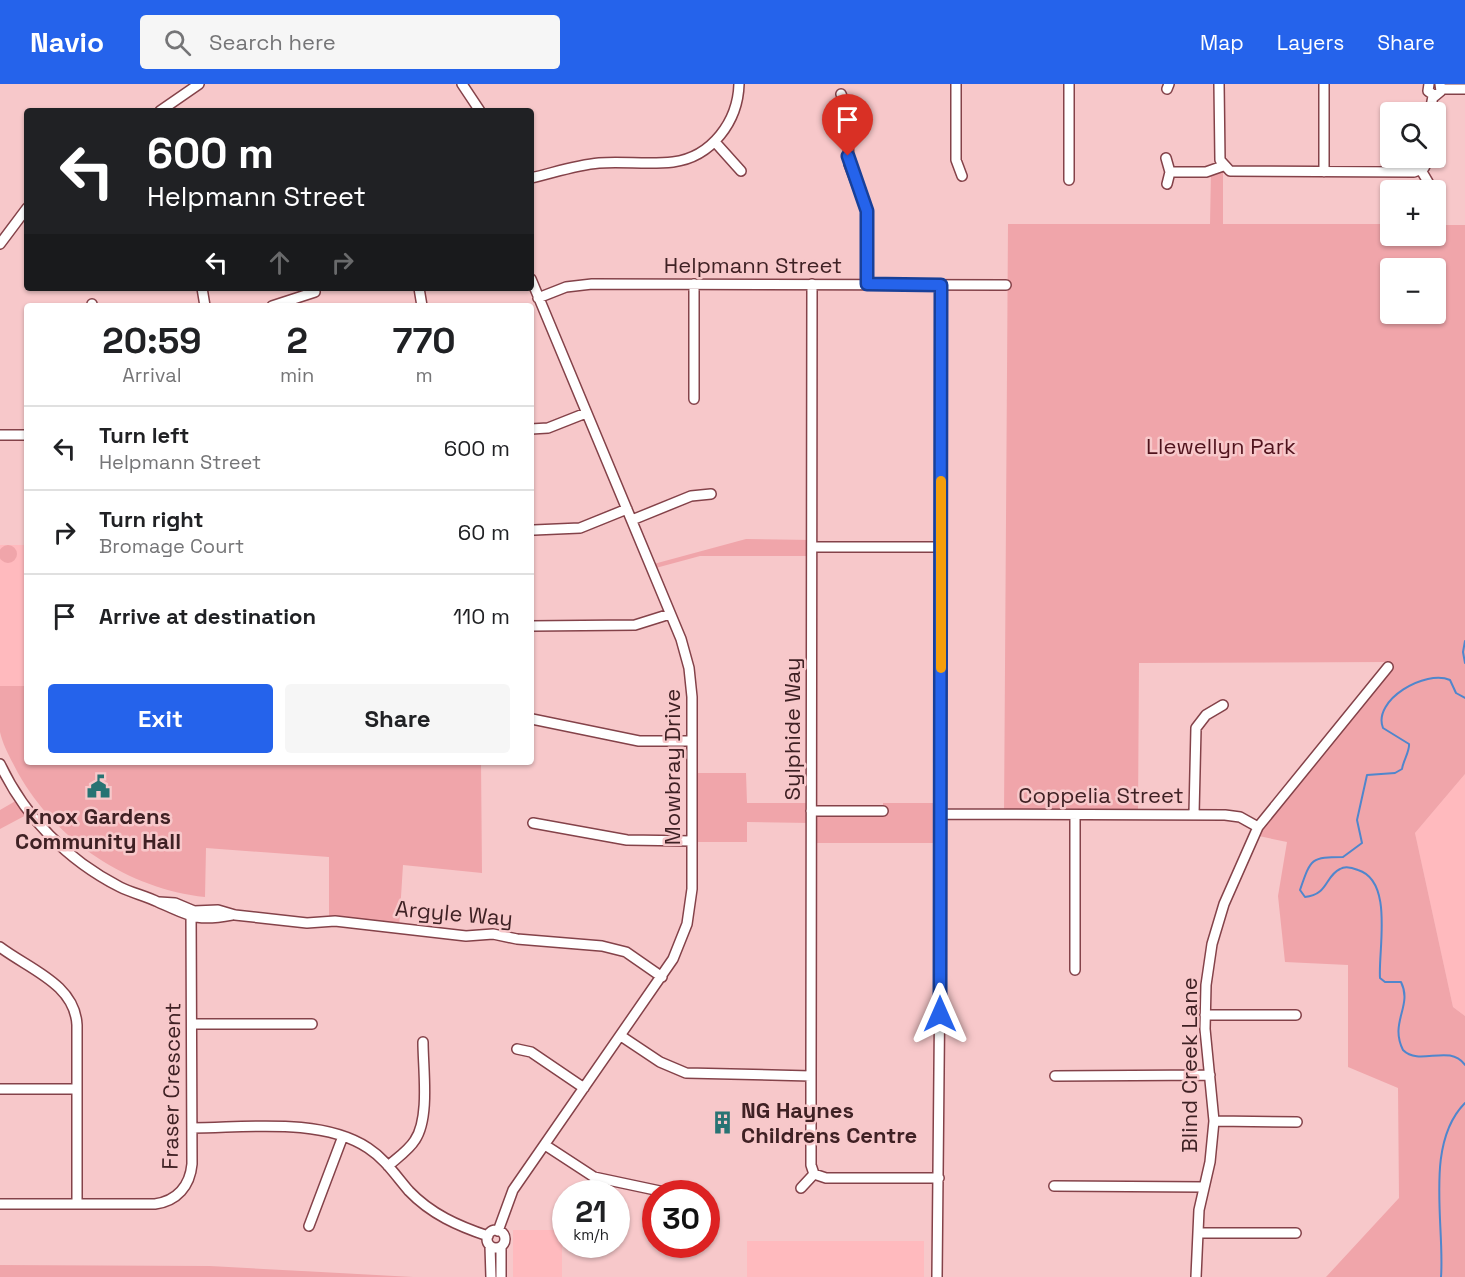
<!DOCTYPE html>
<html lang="en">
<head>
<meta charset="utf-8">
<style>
	body { margin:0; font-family:"Space Grotesk",sans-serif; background:#f6f6f6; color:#202124; height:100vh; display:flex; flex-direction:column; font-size:22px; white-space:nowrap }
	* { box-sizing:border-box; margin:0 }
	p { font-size:20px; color:#757577 }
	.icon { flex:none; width:33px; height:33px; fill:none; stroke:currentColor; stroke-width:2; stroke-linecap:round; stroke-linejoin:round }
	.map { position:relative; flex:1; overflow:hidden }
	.side { position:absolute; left:24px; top:219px; width:510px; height:462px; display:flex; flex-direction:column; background:#fff; border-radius:6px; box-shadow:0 2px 4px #0004 }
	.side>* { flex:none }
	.hud { position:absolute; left:24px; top:24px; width:510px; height:183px; border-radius:6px; box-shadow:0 2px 4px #0004; background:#202124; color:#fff; overflow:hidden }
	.buttons { position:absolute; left:1380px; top:18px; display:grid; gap:12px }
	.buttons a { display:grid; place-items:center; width:66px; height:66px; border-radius:6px; background:#fff; box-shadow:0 2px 4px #0004; font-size:30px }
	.speed { position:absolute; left:552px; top:1096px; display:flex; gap:12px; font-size:30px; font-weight:700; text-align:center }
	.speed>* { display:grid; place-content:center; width:78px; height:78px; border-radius:50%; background:#fff; box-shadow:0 2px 4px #0004; line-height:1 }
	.speed small { font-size:15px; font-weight:400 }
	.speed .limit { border:9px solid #d22; background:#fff; color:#111 }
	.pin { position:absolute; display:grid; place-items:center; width:51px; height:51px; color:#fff; margin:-62px -26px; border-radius:50% 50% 50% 0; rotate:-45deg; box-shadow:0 0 6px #0007 }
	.pin .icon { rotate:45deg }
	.me { position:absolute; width:66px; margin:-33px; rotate:0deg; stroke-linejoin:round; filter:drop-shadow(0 0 4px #0008) }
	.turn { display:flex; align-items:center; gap:21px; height:126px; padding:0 24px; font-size:27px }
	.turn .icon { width:78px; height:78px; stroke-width:2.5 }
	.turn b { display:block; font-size:42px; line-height:51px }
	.lanes { display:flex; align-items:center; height:57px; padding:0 24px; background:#0003; justify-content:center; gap:30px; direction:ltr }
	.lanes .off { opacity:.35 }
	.eta { display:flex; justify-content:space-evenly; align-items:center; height:102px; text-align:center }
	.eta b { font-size:36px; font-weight:600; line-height:42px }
	.cta { display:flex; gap:12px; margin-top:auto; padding:12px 24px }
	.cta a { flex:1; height:69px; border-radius:6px; background:#2563eb; color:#fff; font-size:24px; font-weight:600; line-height:69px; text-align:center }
	.cta a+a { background:#f6f6f6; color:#202124 }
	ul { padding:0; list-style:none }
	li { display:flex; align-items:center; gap:18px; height:84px; padding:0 24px; border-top:2px solid #e0e0e0 }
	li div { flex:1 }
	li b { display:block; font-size:22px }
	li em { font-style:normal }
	header { display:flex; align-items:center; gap:36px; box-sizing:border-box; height:84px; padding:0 30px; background:#2563eb; color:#fff }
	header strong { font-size:28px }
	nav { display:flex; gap:33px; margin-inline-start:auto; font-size:21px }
	.search { width:420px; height:54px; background:#f6f6f6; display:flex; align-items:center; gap:15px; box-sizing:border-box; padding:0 21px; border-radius:6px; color:#757577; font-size:22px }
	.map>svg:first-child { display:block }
	.built { fill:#ffbabe }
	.green { fill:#f0a5aa; fill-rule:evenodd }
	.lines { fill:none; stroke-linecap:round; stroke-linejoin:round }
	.stream { stroke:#5086cc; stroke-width:2 }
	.minor-casing { stroke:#844249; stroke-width:12 }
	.minor { stroke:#fff; stroke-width:9 }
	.route-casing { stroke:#184099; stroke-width:15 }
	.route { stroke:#2563eb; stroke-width:10 }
	.slow { stroke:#f59e0b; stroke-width:10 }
	.labels { text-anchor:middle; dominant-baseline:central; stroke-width:5; stroke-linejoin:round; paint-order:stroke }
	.street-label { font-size:22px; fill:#3f2124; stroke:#f7c8ca }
	.park-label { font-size:22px; fill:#4f121c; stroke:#f7c8ca }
	.poi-label { font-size:22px; font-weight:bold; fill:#3f2124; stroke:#f7c8ca }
</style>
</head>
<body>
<header>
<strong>Navio</strong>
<div class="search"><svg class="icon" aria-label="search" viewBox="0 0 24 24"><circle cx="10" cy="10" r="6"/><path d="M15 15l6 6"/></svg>Search here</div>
<nav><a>Map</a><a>Layers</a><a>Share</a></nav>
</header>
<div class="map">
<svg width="1465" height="1193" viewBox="0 0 1465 1193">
	<rect width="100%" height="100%" fill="#f7c8ca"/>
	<path class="built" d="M0,461H27V602H0Z
		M1465,690V932L1453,923L1415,749Z
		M513,1146H562V1193H513Z
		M747,1157H924V1193H747Z"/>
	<path class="green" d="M1223,82V140H1390V152H1436V141H1465V690L1415,749L1453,923L1465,932V1193H1326L1399,1114L1398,1004L1348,983V881L1285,878L1278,812L1287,758L1254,751L1389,578L1139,579L1138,730L1004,731L1008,140H1210L1211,87ZM1390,184H1436V230H1390Z
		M746,455L812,456V472H700L652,485L650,481Z
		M-1 470a9 9 0 1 1 18 0a9 9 0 1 1-18 0Z
		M0,602H27V678H481L482,789L403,781L399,844L329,837V773L206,764L205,813C129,805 56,757 18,689C12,677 3,662 0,648C0,633 0,616 0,602Z
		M692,689H746L747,719H811V727H883V719H941V759H811V739L747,738V758H692Z
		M19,715L30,729L0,745V726Z
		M0,1181L210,1182L413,1193H0Z"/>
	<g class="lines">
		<path class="stream" d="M1465,557L1463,568L1465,579
			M1465,614L1456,609L1450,596C1426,585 1372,616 1383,644L1409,660C1410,667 1403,677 1402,685L1395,689L1367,691L1357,736L1362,759L1343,773C1311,773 1311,774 1300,806L1305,813C1328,811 1325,792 1340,785C1345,782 1353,784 1358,786C1394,797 1378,866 1380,894L1385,898H1401C1413,922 1389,938 1403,966C1420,983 1449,959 1465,981
			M1441,1193C1445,1141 1424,1060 1465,1019"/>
		<defs>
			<path id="minor" d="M462,0L480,27
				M956,0V76L962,92
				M1069,0V96
				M1219,0L1220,76L1230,87L1414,88L1424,84L1429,74
				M1324,0V88
				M1429,0L1428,7L1435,12L1441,7L1440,0
				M1167,5L1169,0
				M1442,5H1465
				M841,10L847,25L849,80L867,127V200
				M160,27L199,0
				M1430,28L1433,12
				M715,58L741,87
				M1166,74L1170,88L1167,100
				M1421,86L1428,98L1430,106
				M1170,88H1206L1223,82
				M531,94C553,89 576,81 599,79C623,77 648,81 673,78C712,73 738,37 739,0
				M0,160L27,124
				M812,200L811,992V1081L814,1090
				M202,204L205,222
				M419,204L422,222
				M538,214L566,203L592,200L1006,201
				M92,220V222
				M272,222L315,208
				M694,315V200
				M531,345L548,344L586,329
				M0,351H27
				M632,436L691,412L711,410
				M534,446L580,444L627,425
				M812,463H941
				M531,542L635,541L670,530
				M532,635L639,657H692
				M0,680C25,733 67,776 120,803C132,809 146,812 158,818C191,832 195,838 232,831
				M811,727H883
				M941,730L1225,731L1240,733L1258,743
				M1194,730L1196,644L1206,631L1223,621
				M533,739L627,756L692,757
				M159,818L175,819L194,827L218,826L235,831L307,839L335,837L466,852L493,850L517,855L602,862L626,868L662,893
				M0,863C29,885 75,900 77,941V1120
				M1075,886V731
				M1205,931H1296
				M192,940H312
				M621,952L660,978L686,989L811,992
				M517,965L531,968L584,1004
				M1055,992L1210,991
				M0,1005H76
				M1214,1037L1297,1038
				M192,1044C245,1044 321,1033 368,1064C385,1075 396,1092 409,1107C431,1130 458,1142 488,1152
				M545,1061L594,1093L674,1110
				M388,1082C397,1074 409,1066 415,1056C430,1034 423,985 423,958
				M1054,1102L1204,1103
				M801,1104L814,1090L826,1094H939
				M0,1120H155C177,1117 190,1102 192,1080L191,826
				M309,1142L343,1052
				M487 1155a9 9 0 1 1 18 0a9 9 0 1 1-18 0Z
				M498,1147L513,1106L673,875L687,840L692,805V613L689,584L681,555L531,195
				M1198,1149H1296
				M490,1162L491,1193
				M501,1163V1193
				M937,1193L941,782V201
				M1196,1193L1199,1126L1210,1078L1214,1037L1205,945L1206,901L1212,860L1224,820L1258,743L1388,583"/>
		</defs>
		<use href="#minor" class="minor-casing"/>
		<use href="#minor" class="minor"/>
	</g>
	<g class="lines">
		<defs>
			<path id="route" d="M848,72L867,127V200L941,201L940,930"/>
		</defs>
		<use href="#route" class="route-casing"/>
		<use href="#route" class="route"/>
		<path class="slow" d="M941,397V584"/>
	</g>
	<defs>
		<symbol id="civic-bare" viewBox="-9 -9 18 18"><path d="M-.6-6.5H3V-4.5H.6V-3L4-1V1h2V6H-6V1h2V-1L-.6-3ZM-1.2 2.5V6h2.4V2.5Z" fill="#287373" stroke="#f7c8ca" stroke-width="2.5" paint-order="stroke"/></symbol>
		<symbol id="building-bare" viewBox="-9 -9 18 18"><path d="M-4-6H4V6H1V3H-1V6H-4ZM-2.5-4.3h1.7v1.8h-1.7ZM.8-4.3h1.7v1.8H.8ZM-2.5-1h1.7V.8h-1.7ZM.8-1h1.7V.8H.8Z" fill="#287373" stroke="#f7c8ca" stroke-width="2.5" paint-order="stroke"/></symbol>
	</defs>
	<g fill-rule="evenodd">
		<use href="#civic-bare" x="82" y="686" width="33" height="33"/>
		<use href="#building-bare" x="706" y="1022" width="33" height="33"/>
	</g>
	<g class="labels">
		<g class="street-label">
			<text x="753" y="181">Helpmann Street</text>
			<text transform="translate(792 645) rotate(-90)">Sylphide Way</text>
			<text transform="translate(672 683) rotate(-90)">Mowbray Drive</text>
			<text x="1101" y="711">Coppelia Street</text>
			<text transform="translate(454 829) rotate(5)">Argyle Way</text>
			<text transform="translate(1189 981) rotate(-90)">Blind Creek Lane</text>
			<text transform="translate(171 1002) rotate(-89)">Fraser Crescent</text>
		</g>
		<g class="park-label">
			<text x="1221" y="362">Llewellyn Park</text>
		</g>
		<g class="poi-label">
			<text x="98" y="732">Knox Gardens<tspan x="98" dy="25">Community Hall</tspan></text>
			<text x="741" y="1026" text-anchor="start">NG Haynes<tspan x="741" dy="25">Childrens Centre</tspan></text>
		</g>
	</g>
</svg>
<div class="buttons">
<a><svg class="icon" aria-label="search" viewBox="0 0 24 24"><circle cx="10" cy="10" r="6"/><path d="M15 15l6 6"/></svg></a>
<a>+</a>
<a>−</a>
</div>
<div class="speed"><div>21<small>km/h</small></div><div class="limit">30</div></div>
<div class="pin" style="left:848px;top:72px;background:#d93025"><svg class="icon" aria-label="arrive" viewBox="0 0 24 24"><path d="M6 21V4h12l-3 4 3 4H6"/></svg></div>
<svg class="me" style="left:940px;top:930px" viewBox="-20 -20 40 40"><path d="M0-17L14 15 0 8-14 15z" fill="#2563eb" stroke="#fff" stroke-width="4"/></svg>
<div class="hud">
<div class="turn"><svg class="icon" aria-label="left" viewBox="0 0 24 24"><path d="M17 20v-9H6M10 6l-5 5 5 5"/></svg><div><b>600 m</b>Helpmann Street</div></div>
<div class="lanes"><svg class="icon" aria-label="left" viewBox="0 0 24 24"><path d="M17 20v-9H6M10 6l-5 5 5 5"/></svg><svg class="icon off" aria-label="ahead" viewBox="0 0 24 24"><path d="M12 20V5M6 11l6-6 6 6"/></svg><svg class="icon off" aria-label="right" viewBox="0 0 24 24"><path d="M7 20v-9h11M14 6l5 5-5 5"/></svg></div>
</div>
<section class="side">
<div class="eta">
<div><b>20:59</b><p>Arrival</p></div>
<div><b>2</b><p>min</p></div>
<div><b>770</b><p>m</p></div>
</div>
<ul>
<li><svg class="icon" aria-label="left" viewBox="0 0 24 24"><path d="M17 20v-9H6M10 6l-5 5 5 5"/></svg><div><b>Turn left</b><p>Helpmann Street</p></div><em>600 m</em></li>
<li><svg class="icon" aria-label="right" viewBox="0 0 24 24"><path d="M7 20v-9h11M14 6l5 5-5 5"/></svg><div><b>Turn right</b><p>Bromage Court</p></div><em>60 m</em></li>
<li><svg class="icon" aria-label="arrive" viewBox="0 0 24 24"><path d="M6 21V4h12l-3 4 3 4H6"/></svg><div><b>Arrive at destination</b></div><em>110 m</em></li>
</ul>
<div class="cta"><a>Exit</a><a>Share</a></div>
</section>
</div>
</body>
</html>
